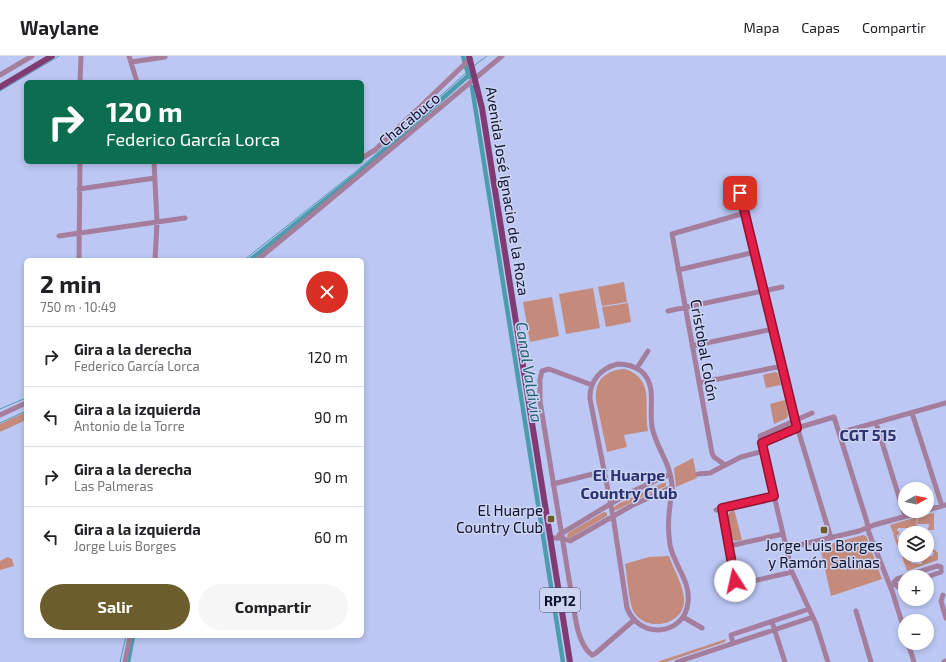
<!DOCTYPE html>
<html lang="es">
<head>
<meta charset="utf-8">
<style>
	body { margin:0; font-family:"Exo 2",sans-serif; background:#f6f6f6; color:#202124; height:100vh; display:flex; flex-direction:column; font-size:15px; white-space:nowrap }
	* { box-sizing:border-box; margin:0 }
	p { font-size:13px; color:#757577 }
	.icon { flex:none; width:22px; height:22px; fill:none; stroke:currentColor; stroke-width:2; stroke-linecap:round; stroke-linejoin:round }
	.map { position:relative; flex:1; overflow:hidden }
	.sheet { position:absolute; left:24px; top:202px; width:340px; height:380px; display:flex; flex-direction:column; background:#fff; border-radius:6px; box-shadow:0 2px 6px #0003 }
	.sheet>* { flex:none }
	.hud { position:absolute; left:24px; top:24px; width:340px; height:84px; border-radius:6px; box-shadow:0 2px 6px #0003; background:#0b6e4f; color:#fff; overflow:hidden }
	.needle { width:26px; rotate:82deg }
	.tools { position:absolute; left:898px; top:426px; display:grid; gap:8px }
	.tools a { display:grid; place-items:center; width:36px; height:36px; border-radius:50%; background:#fff; box-shadow:0 2px 6px #0003; font-size:20px }
	.pin { position:absolute; display:grid; place-items:center; width:34px; height:34px; color:#fff; margin:-17px; border-radius:8px; box-shadow:0 2px 6px #0006 }
	.me { position:absolute; width:44px; margin:-22px; rotate:350deg; stroke-linejoin:round; filter:drop-shadow(0 0 3px #0008) }
	.turn { display:flex; align-items:center; gap:14px; height:84px; padding:0 16px; font-size:18px }
	.turn .icon { width:52px; height:52px; stroke-width:2.5 }
	.turn b { display:block; font-size:28px; line-height:34px }
	.round { display:grid; place-items:center; flex:none; width:42px; height:42px; border-radius:21px; background:#f6f6f6 }
	.headline { display:flex; align-items:center; justify-content:space-between; height:68px; padding:0 16px }
	h1 { font-size:24px; font-weight:700; line-height:30px }
	.button { display:flex; gap:8px; margin-top:auto; padding:8px 16px }
	.button a { flex:1; height:46px; border-radius:24px; background:#6c5e2c; color:#fff; font-size:16px; font-weight:700; line-height:46px; text-align:center }
	.button a+a { background:#f6f6f6; color:#202124 }
	ul { padding:0; list-style:none }
	li { display:flex; align-items:center; gap:12px; height:60px; padding:0 16px; border-top:1px solid #e0e0e0 }
	li div { flex:1 }
	li b { display:block; font-size:15px }
	li em { font-style:normal }
	header { display:flex; align-items:center; gap:24px; box-sizing:border-box; height:56px; padding:0 20px; background:#fff; border-bottom:1px solid #e0e0e0 }
	header strong { font-size:19px }
	nav { display:flex; gap:22px; margin-inline-start:auto; font-size:14px }
	.map>svg:first-child { display:block }
	.green { fill:#c48a7c }
	.lines { fill:none; stroke-linecap:round; stroke-linejoin:round }
	.stream { stroke:#4c9cad; stroke-width:1 }
	.canal { stroke:#4c9cad; stroke-width:4.5 }
	.minor { stroke:#a47e9c; stroke-width:5 }
	.major { stroke:#803b74; stroke-width:6 }
	.route-casing { stroke:#92132f; stroke-width:10 }
	.route { stroke:#e11d48; stroke-width:7 }
	.poi-dot { fill:#6c5e2c; stroke:#cdd5f3; stroke-width:1.5 }
	.labels { text-anchor:middle; dominant-baseline:central; stroke-width:3; stroke-linejoin:round; paint-order:stroke }
	.shield { fill:#cdd5f3; stroke:#484d69; stroke-width:1 }
	.shield-label { font-size:14px; font-weight:bold; fill:#0f132e }
	.street-label { font-size:15px; fill:#0f132e; stroke:#cdd5f3 }
	.poi-label { font-size:15px; fill:#0f132e; stroke:#cdd5f3; text-anchor:end }
	.water-label { font-size:16px; font-style:italic; fill:#1f5f6c; stroke:#cdd5f3 }
	.neighbourhood-label { font-size:16px; font-weight:bold; fill:#2b3370; stroke:#cdd5f3 }
</style>
</head>
<body>
<header>
<strong>Waylane</strong>
<nav><a>Mapa</a><a>Capas</a><a>Compartir</a></nav>
</header>
<div class="map">
<svg width="946" height="606" viewBox="0 0 946 606">
	<rect width="100%" height="100%" fill="#bcc7f3"/>
	<path class="green" d="M624,226L627,246L602,250L598,231Z
		M593,232L600,272L566,278L559,238Z
		M552,241L559,280L530,286L523,246Z
		M628,247L631,266L606,271L602,251Z
		M625,313C656,323 643,351 648,375L624,379L627,391L607,396C605,385 602,374 600,362C599,355 595,346 596,338C596,321 611,313 625,313Z
		M775,316L778,317L781,329L766,332L763,319Z
		M785,344L788,359L787,362L774,368L770,348Z
		M26,356V364L0,376V368Z
		M693,402L697,422L676,431L674,412Z
		M663,427H666V430L636,444L617,454H614V451L620,447Z
		M734,453L742,484L735,485L731,483L727,463L729,457Z
		M604,456L607,457V460L570,482L567,481L568,477Z
		M934,457V474H928L929,468H918L917,472L918,461Z
		M917,461L916,477H907V476L909,475V472H898L897,475H899V478H902L897,479V483L904,484V489H897L893,478L895,477H893L890,469Z
		M863,479L866,480L882,523L831,540L820,491Z
		M932,494H935L938,497V504L907,515L902,501H913L912,503H911V507L922,508V504L918,501L933,500L934,496H932Z
		M669,500C674,515 685,531 684,547C681,570 646,576 634,556C629,549 627,518 625,508L649,501Z
		M8,501L12,503L14,510L0,514V505Z
		M726,583L725,586L666,606H657Z"/>
	<g class="lines">
		<path class="stream" d="M475,9L487,0
			M0,35L59,0
			M244,204L360,112L406,71L468,15
			M0,353L26,342
			M0,367L26,355
			M120,606L126,580"/>
		<path class="canal" d="M463,0L469,21
			M472,31L563,606
			M250,204L361,115L469,19
			M128,606L133,580"/>
		<path class="minor" d="M129,0L137,26
			M131,6L165,1
			M0,19L32,0
			M80,26L81,0
			M362,102L375,94L470,3
			M154,106L157,166L155,204
			M79,133L155,122
			M740,137L795,364L831,482
			M59,180L185,162
			M79,204L80,106
			M257,204C340,137 420,68 502,0
			M678,214L755,196
			M668,255L782,231
			M692,290L773,273
			M618,308C626,308 634,310 641,315C659,330 647,356 653,375C658,394 671,409 672,429C673,436 670,443 670,450C668,463 668,476 670,489C674,509 691,526 688,546C685,580 639,584 627,552L613,460L590,343C589,325 601,312 618,308Z
			M637,312L648,295
			M699,327L782,310
			M592,329L549,313L542,315L540,324V345L575,560C577,573 581,591 592,599L596,597L634,564
			M812,357L760,380L792,516L816,568L828,606
			M912,357L942,450
			M0,359L26,347
			M876,367L905,460
			M839,377L946,347
			M762,387L797,372L834,361L867,466L869,477L892,535L905,576
			M725,409L714,401L712,397L672,178L745,157
			M698,418L710,417L741,401L764,395
			M553,428L605,415
			M722,452L736,529
			M716,454L774,440
			M927,454L946,449
			M559,479L627,438L670,418
			M550,482H562L570,485L631,450L672,431
			M729,490L783,478
			M787,492L859,475L874,469L925,455
			M895,528L898,531L905,529
			M890,530L895,528L894,526L897,523L937,510L941,511V516L927,521
			M719,533L792,516
			M943,539L941,545L946,562
			M856,555L871,606
			M683,561L702,572
			M772,566L785,606
			M733,587L731,579L809,553
			M908,587L914,606
			M125,606L130,580
			M677,606L813,561
			M944,606L946,605"/>
		<path class="major" d="M469,0L482,52L570,606
			M0,31L52,0"/>
	</g>
	<g class="lines">
		<defs>
			<path id="route" d="M735,525L722,452L774,440L762,387L797,372L740,137"/>
		</defs>
		<use href="#route" class="route-casing"/>
		<use href="#route" class="route"/>
	</g>
	<g class="poi-dot">
		<rect x="547" y="459" width="8" height="8" rx="2"/>
		<rect x="820" y="470" width="8" height="8" rx="2"/>
	</g>
	<g class="labels">
		<rect class="shield" x="540" y="532" width="40" height="24" rx="3"/>
		<g class="shield-label">
			<text x="560" y="544">RP12</text>
		</g>
		<g class="street-label">
			<text transform="translate(409 63) rotate(-40)">Chacabuco</text>
			<text transform="translate(508 135) rotate(81)">Avenida José Ignacio de la Roza</text>
			<text transform="translate(705 294) rotate(80)">Cristobal Colón</text>
		</g>
		<g class="poi-label">
			<text x="543" y="454">El Huarpe<tspan x="543" dy="17">Country Club</tspan></text>
			<text x="824" y="489" text-anchor="middle">Jorge Luis Borges<tspan x="824" dy="17">y Ramón Salinas</tspan></text>
		</g>
		<g class="water-label">
			<text transform="translate(530 316) rotate(81)">Canal Valdivia</text>
		</g>
		<g class="neighbourhood-label">
			<text x="868" y="378">CGT 515</text>
			<text x="629" y="418">El Huarpe<tspan x="629" dy="18">Country Club</tspan></text>
		</g>
	</g>
</svg>
<div class="tools">
<a><svg class="needle" viewBox="-14 -14 28 28"><path d="M0-13l5 13h-10z" fill="#e53935"/><path d="M0 13l5-13h-10z" fill="#757577"/></svg></a>
<a><svg class="icon" aria-label="layers" viewBox="0 0 24 24"><path d="M12 4l9 5-9 5-9-5zM3 14l9 5 9-5"/></svg></a>
<a>+</a>
<a>−</a>
</div>
<div class="pin" style="left:740px;top:137px;background:#d93025"><svg class="icon" aria-label="arrive" viewBox="0 0 24 24"><path d="M6 21V4h12l-3 4 3 4H6"/></svg></div>
<svg class="me" style="left:735px;top:525px" viewBox="-20 -20 40 40"><circle r="19" fill="#fff"/><path d="M0-13L10 11 0 6-10 11z" fill="#e11d48"/></svg>
<div class="hud">
<div class="turn"><svg class="icon" aria-label="right" viewBox="0 0 24 24"><path d="M7 20v-9h11M14 6l5 5-5 5"/></svg><div><b>120 m</b>Federico García Lorca</div></div>
</div>
<section class="sheet">
<div class="headline"><div><h1>2 min</h1><p>750 m · 10:49</p></div><a class="round" style="background:#d93025;color:#fff"><svg class="icon" aria-label="close" viewBox="0 0 24 24"><path d="M6 6l12 12M18 6L6 18"/></svg></a></div>
<ul>
<li><svg class="icon" aria-label="right" viewBox="0 0 24 24"><path d="M7 20v-9h11M14 6l5 5-5 5"/></svg><div><b>Gira a la derecha</b><p>Federico García Lorca</p></div><em>120 m</em></li>
<li><svg class="icon" aria-label="left" viewBox="0 0 24 24"><path d="M17 20v-9H6M10 6l-5 5 5 5"/></svg><div><b>Gira a la izquierda</b><p>Antonio de la Torre</p></div><em>90 m</em></li>
<li><svg class="icon" aria-label="right" viewBox="0 0 24 24"><path d="M7 20v-9h11M14 6l5 5-5 5"/></svg><div><b>Gira a la derecha</b><p>Las Palmeras</p></div><em>90 m</em></li>
<li><svg class="icon" aria-label="left" viewBox="0 0 24 24"><path d="M17 20v-9H6M10 6l-5 5 5 5"/></svg><div><b>Gira a la izquierda</b><p>Jorge Luis Borges</p></div><em>60 m</em></li>
</ul>
<div class="button"><a>Salir</a><a>Compartir</a></div>
</section>
</div>
</body>
</html>
